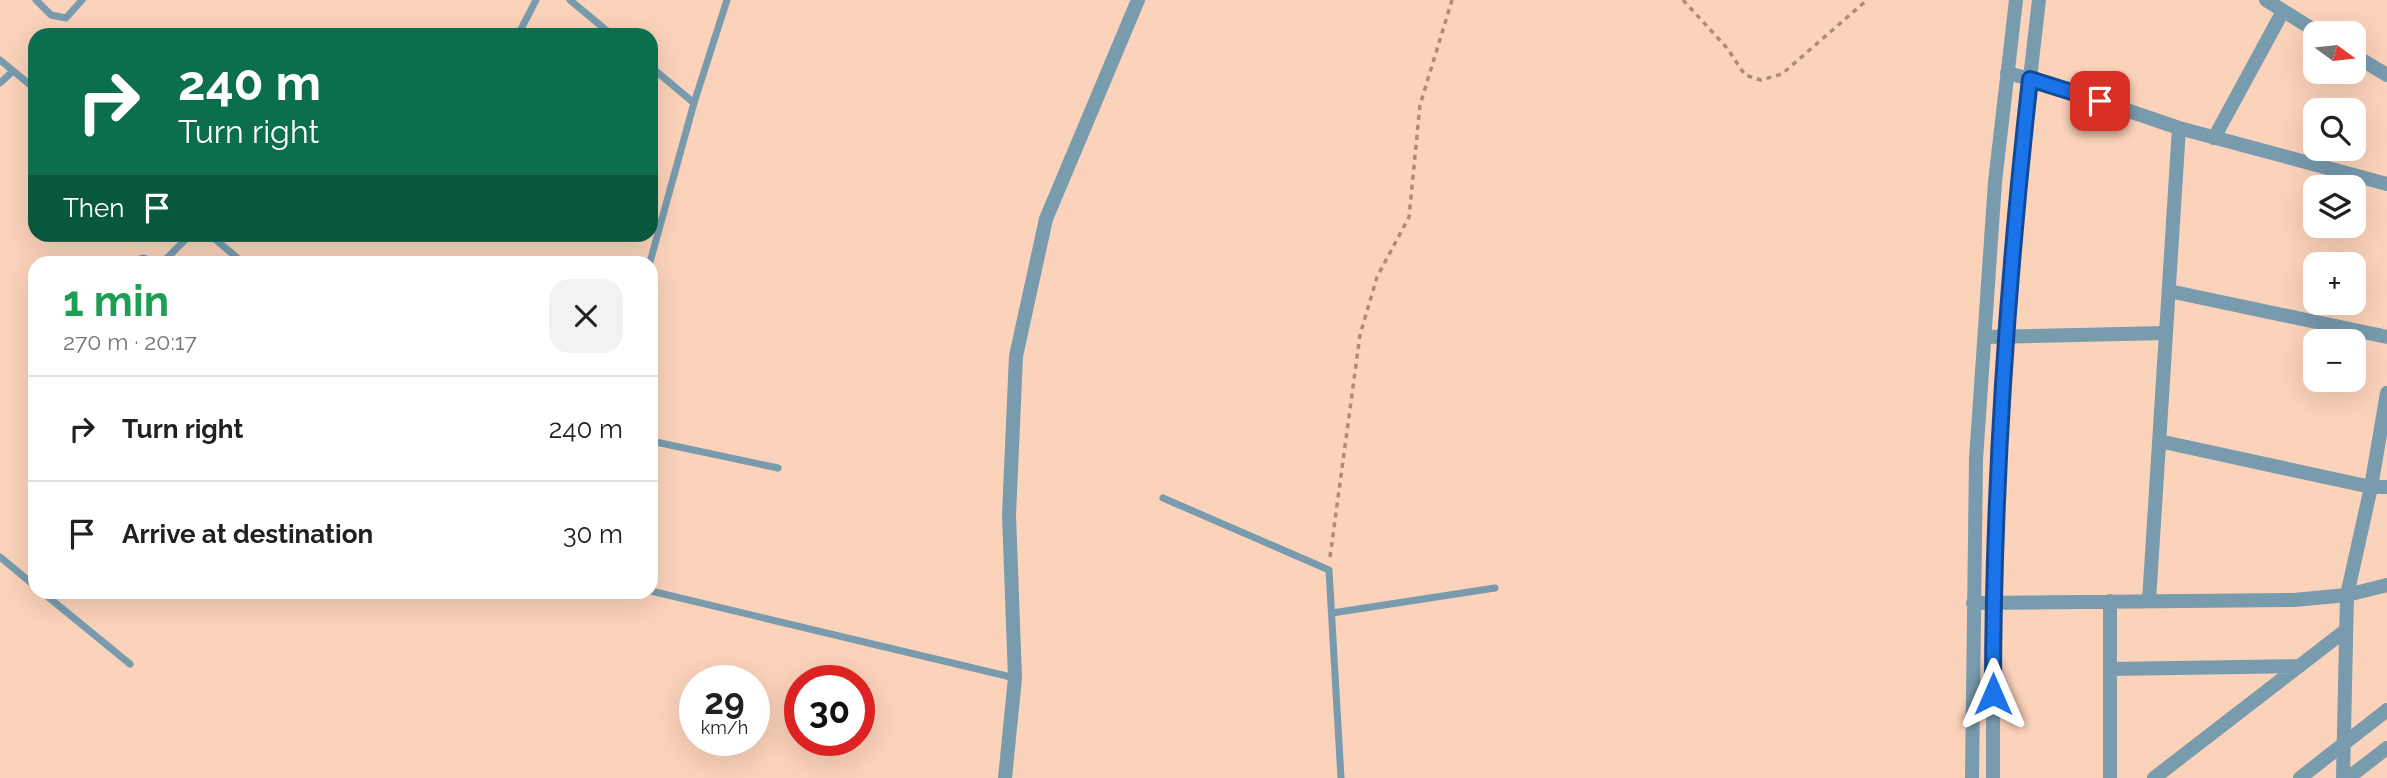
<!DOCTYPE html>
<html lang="en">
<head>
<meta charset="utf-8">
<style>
	body { margin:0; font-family:Raleway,sans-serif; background:#f2f2f2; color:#202124; height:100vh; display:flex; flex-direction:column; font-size:26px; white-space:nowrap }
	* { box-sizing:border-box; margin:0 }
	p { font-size:23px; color:#757577 }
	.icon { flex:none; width:38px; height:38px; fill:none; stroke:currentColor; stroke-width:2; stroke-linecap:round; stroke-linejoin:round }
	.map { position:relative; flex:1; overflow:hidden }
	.details { position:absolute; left:28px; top:256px; width:630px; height:343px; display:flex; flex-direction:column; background:#fff; border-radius:21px; box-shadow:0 7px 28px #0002 }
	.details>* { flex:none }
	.top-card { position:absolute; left:28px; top:28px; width:630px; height:214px; border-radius:21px; box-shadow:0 7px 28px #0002; background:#0b6e4f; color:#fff; overflow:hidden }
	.needle { width:46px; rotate:105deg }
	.buttons { position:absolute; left:2303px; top:21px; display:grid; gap:14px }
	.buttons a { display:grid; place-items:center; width:63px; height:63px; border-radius:14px; background:#fff; box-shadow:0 7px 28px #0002; font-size:35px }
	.speed { position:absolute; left:679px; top:665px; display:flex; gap:14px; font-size:35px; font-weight:700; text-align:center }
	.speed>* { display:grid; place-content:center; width:91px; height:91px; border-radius:50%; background:#fff; box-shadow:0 7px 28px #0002; line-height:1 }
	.speed small { font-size:18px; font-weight:400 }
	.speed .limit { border:10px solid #d22; background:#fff; color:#111 }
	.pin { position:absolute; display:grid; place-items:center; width:60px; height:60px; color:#fff; margin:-30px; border-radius:14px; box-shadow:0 4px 10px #0006 }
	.me { position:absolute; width:77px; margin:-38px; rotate:0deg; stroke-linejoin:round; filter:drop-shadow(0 0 5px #0008) }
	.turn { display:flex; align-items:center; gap:24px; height:147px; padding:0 35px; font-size:32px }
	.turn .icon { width:91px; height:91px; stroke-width:2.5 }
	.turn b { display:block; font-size:49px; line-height:60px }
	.then { display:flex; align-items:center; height:66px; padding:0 35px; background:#0003; gap:14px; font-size:26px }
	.round { display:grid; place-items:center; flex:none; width:74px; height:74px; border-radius:21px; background:#f2f2f2 }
	.overview { display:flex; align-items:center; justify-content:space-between; height:119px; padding:0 35px }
	h1 { font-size:42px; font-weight:700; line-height:52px; color:#1e9e55 }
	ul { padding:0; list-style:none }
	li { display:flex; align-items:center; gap:21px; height:105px; padding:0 35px; border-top:2px solid #e0e0e0 }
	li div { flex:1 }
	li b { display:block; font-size:26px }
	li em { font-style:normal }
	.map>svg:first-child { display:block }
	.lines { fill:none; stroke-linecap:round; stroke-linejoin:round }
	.path { stroke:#ac8c79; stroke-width:3.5; stroke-dasharray:5 5; stroke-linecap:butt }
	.lane { stroke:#789bae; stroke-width:7 }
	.street { stroke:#789bae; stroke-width:14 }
	.route-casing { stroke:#114b97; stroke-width:18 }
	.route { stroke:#1a73e8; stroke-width:12 }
</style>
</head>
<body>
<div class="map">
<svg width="2387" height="778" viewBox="0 0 2387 778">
	<rect width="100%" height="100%" fill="#fbd2ba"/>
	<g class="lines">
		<path class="path" d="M1683,0L1727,48L1745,75L1761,80L1782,74L1867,0
			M1330,557L1360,335L1377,277L1409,217L1420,105L1452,0"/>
		<path class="lane" d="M36,0L51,15L66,18L82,0
			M570,0L612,35
			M518,35L536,0
			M0,60L35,89
			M651,67L694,103
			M0,83L13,71
			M209,234L242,262
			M128,262L144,258L154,262
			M163,262L191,234
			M650,262L694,103L727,0
			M651,441L778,468
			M1163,498L1329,570L1341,778
			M0,557L35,586
			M651,591L1015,678
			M42,592L130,664
			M1332,613L1495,588"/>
		<path class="street" d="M2266,0L2319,33
			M2354,55L2387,75
			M2007,73L2047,83L2179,128L2387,184
			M2214,138L2283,11
			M2169,291L2387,337
			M1985,337L2166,333
			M2159,441L2371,487H2387
			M2149,601L2179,128
			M1973,603L2294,600L2347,595L2387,585
			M2110,669L2300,666
			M1005,778L1015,678L1009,515L1016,356L1046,219L1138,0
			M1972,778L1976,459L1995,182L2016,0
			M1993,778C1993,672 1993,566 1998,460C2006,306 2021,153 2039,0
			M2110,778V601
			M2154,778L2346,630
			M2300,778L2387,710
			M2343,778L2347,595L2371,487L2387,393
			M2348,778L2387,748"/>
	</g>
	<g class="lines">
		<defs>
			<path id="route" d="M1993,694C1993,488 2007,283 2030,79L2100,101"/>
		</defs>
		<use href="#route" class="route-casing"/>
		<use href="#route" class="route"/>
	</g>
</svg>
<div class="buttons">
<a><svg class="needle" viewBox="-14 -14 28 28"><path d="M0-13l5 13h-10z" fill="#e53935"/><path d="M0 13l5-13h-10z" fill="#757577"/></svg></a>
<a><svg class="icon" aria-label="search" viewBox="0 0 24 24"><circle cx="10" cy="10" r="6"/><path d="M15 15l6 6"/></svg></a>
<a><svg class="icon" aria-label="layers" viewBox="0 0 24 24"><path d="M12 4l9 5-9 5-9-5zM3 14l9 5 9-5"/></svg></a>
<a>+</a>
<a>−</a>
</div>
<div class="speed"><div>29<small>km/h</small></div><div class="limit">30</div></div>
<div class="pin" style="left:2100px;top:101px;background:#d93025"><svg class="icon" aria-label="arrive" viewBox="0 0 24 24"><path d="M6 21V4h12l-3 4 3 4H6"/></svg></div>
<svg class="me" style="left:1993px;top:694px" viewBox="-20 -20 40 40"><path d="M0-17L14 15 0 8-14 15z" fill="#1a73e8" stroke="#fff" stroke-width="4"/></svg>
<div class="top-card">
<div class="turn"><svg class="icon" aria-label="right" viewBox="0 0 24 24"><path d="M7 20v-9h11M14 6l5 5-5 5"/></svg><div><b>240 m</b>Turn right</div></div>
<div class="then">Then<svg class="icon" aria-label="arrive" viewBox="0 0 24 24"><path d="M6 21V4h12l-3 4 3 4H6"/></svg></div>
</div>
<section class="details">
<div class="overview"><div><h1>1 min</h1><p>270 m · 20:17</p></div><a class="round"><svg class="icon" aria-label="close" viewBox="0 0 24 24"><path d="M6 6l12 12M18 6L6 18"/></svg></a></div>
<ul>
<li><svg class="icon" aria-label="right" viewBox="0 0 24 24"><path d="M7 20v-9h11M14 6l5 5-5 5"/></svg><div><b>Turn right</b></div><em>240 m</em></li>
<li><svg class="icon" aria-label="arrive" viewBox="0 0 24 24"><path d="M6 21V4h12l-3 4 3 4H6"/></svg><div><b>Arrive at destination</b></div><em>30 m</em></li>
</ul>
</section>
</div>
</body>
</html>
